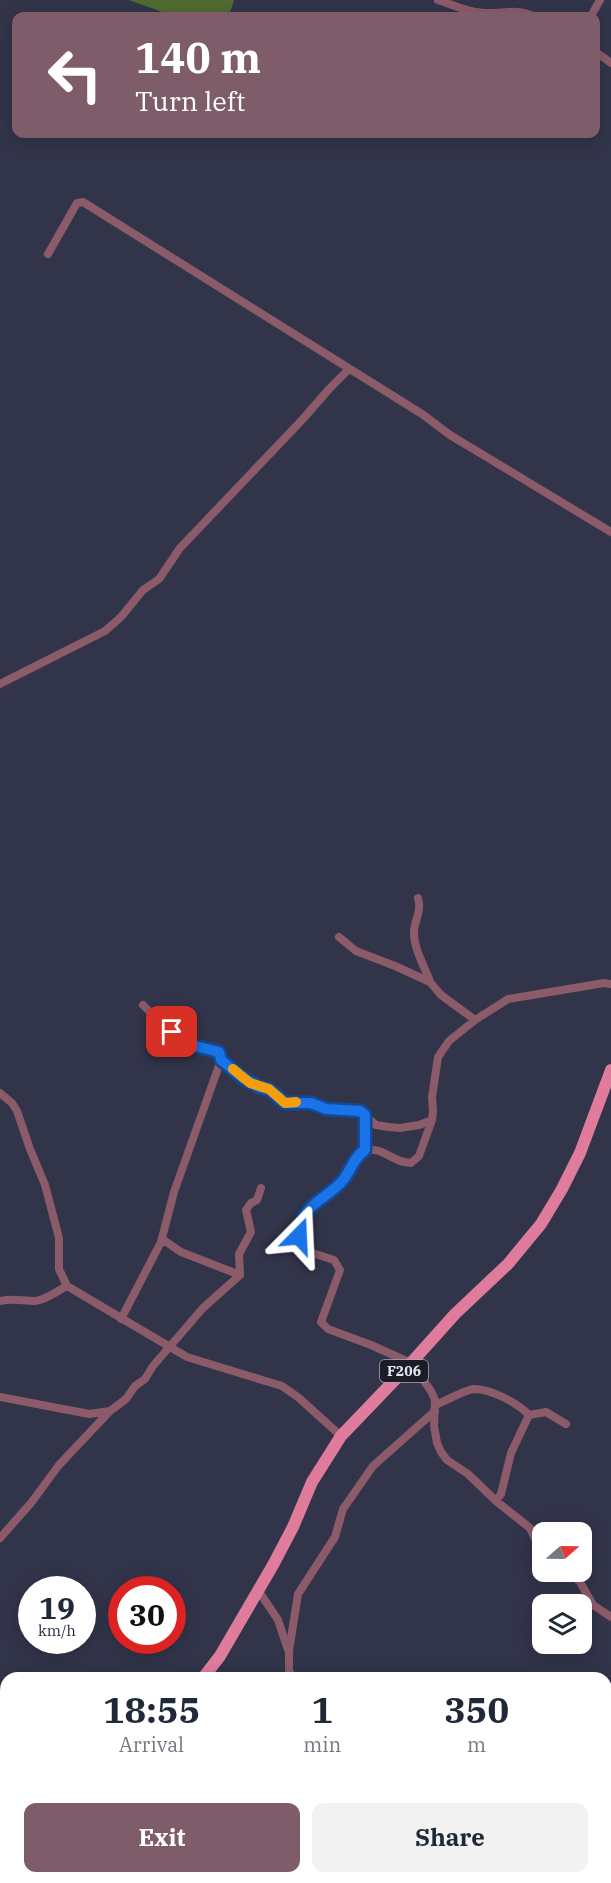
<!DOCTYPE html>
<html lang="en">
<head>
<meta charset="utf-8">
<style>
	body { margin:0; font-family:"IBM Plex Serif",serif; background:#f2f2f3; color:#1f2937; height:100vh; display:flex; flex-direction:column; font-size:22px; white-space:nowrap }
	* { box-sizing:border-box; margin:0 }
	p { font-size:20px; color:#747a83 }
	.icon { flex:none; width:33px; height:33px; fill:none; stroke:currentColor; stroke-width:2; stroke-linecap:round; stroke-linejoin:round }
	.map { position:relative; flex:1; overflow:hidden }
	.sheet { position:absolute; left:0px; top:1672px; width:612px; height:212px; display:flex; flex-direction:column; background:#fff; border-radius:18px 18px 0 0; box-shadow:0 3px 15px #0003 }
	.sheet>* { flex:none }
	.top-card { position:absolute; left:12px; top:12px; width:588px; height:126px; border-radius:12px; box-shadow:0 3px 15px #0003; background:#7e5c69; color:#fff; overflow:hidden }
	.needle { width:39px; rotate:70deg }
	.buttons { position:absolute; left:532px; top:1522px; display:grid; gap:12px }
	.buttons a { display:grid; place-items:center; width:60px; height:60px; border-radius:12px; background:#fff; box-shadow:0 3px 15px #0003; font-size:30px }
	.speed { position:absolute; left:18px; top:1576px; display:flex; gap:12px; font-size:30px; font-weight:700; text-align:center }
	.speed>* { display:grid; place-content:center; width:78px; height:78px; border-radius:50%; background:#fff; box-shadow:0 3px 15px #0003; line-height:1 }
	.speed small { font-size:15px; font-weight:400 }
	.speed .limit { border:9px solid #d22; background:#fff; color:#111 }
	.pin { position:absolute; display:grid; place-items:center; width:51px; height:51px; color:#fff; margin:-26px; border-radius:12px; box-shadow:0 3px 9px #0006 }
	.me { position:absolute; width:66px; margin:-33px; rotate:21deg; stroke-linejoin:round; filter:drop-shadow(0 0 4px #0008) }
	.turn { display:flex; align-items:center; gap:21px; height:126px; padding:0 24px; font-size:27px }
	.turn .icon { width:78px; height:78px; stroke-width:2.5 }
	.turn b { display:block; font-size:42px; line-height:51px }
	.eta { display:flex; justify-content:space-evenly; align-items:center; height:102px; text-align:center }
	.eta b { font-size:36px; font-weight:700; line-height:42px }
	.primary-button { display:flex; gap:12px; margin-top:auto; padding:12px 24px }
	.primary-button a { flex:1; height:69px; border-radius:12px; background:#7e5c69; color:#fff; font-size:24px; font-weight:700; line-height:69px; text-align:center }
	.primary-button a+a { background:#f2f2f3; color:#1f2937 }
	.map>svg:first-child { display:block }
	.forest { fill:#4f6b32 }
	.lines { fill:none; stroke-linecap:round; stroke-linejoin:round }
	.minor { stroke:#8c5b6a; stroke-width:8 }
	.primary { stroke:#df7c9c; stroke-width:12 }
	.route-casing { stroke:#114b97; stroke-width:15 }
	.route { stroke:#1a73e8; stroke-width:10 }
	.slow { stroke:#f59e0b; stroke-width:10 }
	.labels { text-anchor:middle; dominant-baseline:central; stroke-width:4.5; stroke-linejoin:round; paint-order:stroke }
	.shield { fill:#1c1c27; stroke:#a8a9b6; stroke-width:1.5 }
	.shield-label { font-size:14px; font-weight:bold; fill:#e4e6f4 }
</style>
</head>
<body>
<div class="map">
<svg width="611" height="1883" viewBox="0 0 611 1883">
	<rect width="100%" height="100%" fill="#32344a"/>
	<path class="forest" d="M129,0H234L229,16H173Z
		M606,1864L611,1867V1883H317L320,1878H606Z"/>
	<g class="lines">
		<path class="minor" d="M438,0C453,5 469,13 485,13C503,14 517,8 533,16
			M591,16L600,0
			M596,52L611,63
			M48,254L77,203L83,202L422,414L450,435L611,532
			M0,684L105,631L121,617L143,590L159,579L180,548L302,420L330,388L349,369
			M418,898C422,911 415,919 414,931C413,948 425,967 430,982
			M339,937L356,951L395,966L430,982L441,995L475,1020
			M221,1060L250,1083L269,1089L286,1103H311L326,1109L360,1111L376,1125L389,1127L400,1128L419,1125L432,1120L433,1111L432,1097L438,1057L449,1041L475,1020L508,999L604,983L611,984
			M0,1093L12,1103L17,1111L30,1149L45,1185L59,1238V1269L67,1286L187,1357L282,1386L299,1398L341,1436
			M432,1120L419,1156L411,1163C393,1163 385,1148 368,1150C353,1152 351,1171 343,1181C331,1195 305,1204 300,1223C298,1232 300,1240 303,1250L334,1260L340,1270L321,1322L328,1329L371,1345L411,1363L431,1391L435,1400L434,1426L437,1443L441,1452L447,1460L468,1474L496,1501L530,1528L535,1539L543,1547
			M365,1150V1115
			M240,1275L239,1254L251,1232L246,1210L251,1203L257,1200L261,1188
			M0,1301C12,1298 23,1301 35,1301C46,1300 57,1291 67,1286
			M121,1319L161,1242L174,1192L221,1060L219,1052C211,1050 203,1049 195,1047C175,1039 158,1020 143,1005
			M0,1397L89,1414L110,1411L126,1399L135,1386L145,1379L153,1366L203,1308L240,1275L181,1252L162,1239
			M435,1405C445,1401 465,1390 474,1389C491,1389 518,1403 529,1415
			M529,1415L546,1412L566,1424
			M496,1501L501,1494L511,1453L529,1415
			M0,1538L31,1503L59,1465L110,1411
			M569,1572L580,1582L593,1605L611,1617
			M258,1590L278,1620L288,1650
			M292,1678L289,1670V1651L298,1594L335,1537L343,1509L373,1466L435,1411"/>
		<path class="primary" d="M203,1678L220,1656L273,1565L293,1527L312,1482L341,1436L411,1363L455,1314L508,1264L541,1224L562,1189L580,1153L611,1070
			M5,1883L8,1878"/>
	</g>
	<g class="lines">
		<defs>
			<path id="route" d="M172,1032L195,1046L219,1052L221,1060L243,1078L259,1087L269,1089L285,1103H311L326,1109L360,1111L365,1115V1150C353,1158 352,1169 343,1180C333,1193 315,1200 305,1214C300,1221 300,1228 299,1236"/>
		</defs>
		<use href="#route" class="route-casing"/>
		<use href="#route" class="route"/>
		<path class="slow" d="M233,1069L250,1083L269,1089L285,1103L296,1102"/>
	</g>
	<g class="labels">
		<rect class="shield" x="380" y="1360" width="48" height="22" rx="4.5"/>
		<g class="shield-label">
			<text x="404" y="1371">F206</text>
		</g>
	</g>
</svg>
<div class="buttons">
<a><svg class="needle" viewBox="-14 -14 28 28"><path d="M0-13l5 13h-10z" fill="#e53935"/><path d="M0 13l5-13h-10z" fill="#747a83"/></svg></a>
<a><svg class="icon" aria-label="layers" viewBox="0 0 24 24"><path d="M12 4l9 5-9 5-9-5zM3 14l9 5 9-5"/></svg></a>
</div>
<div class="speed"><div>19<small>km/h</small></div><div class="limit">30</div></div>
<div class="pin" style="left:172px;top:1032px;background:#d93025"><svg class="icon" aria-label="arrive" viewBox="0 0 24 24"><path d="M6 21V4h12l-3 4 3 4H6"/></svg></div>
<svg class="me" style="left:299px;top:1236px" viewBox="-20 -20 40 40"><path d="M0-17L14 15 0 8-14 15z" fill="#1a73e8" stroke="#fff" stroke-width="4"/></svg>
<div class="top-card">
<div class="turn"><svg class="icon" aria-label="left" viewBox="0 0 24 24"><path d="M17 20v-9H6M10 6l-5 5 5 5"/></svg><div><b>140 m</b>Turn left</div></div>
</div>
<section class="sheet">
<div class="eta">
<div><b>18:55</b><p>Arrival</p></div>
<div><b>1</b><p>min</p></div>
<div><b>350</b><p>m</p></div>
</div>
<div class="primary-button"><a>Exit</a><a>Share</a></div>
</section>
</div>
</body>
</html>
